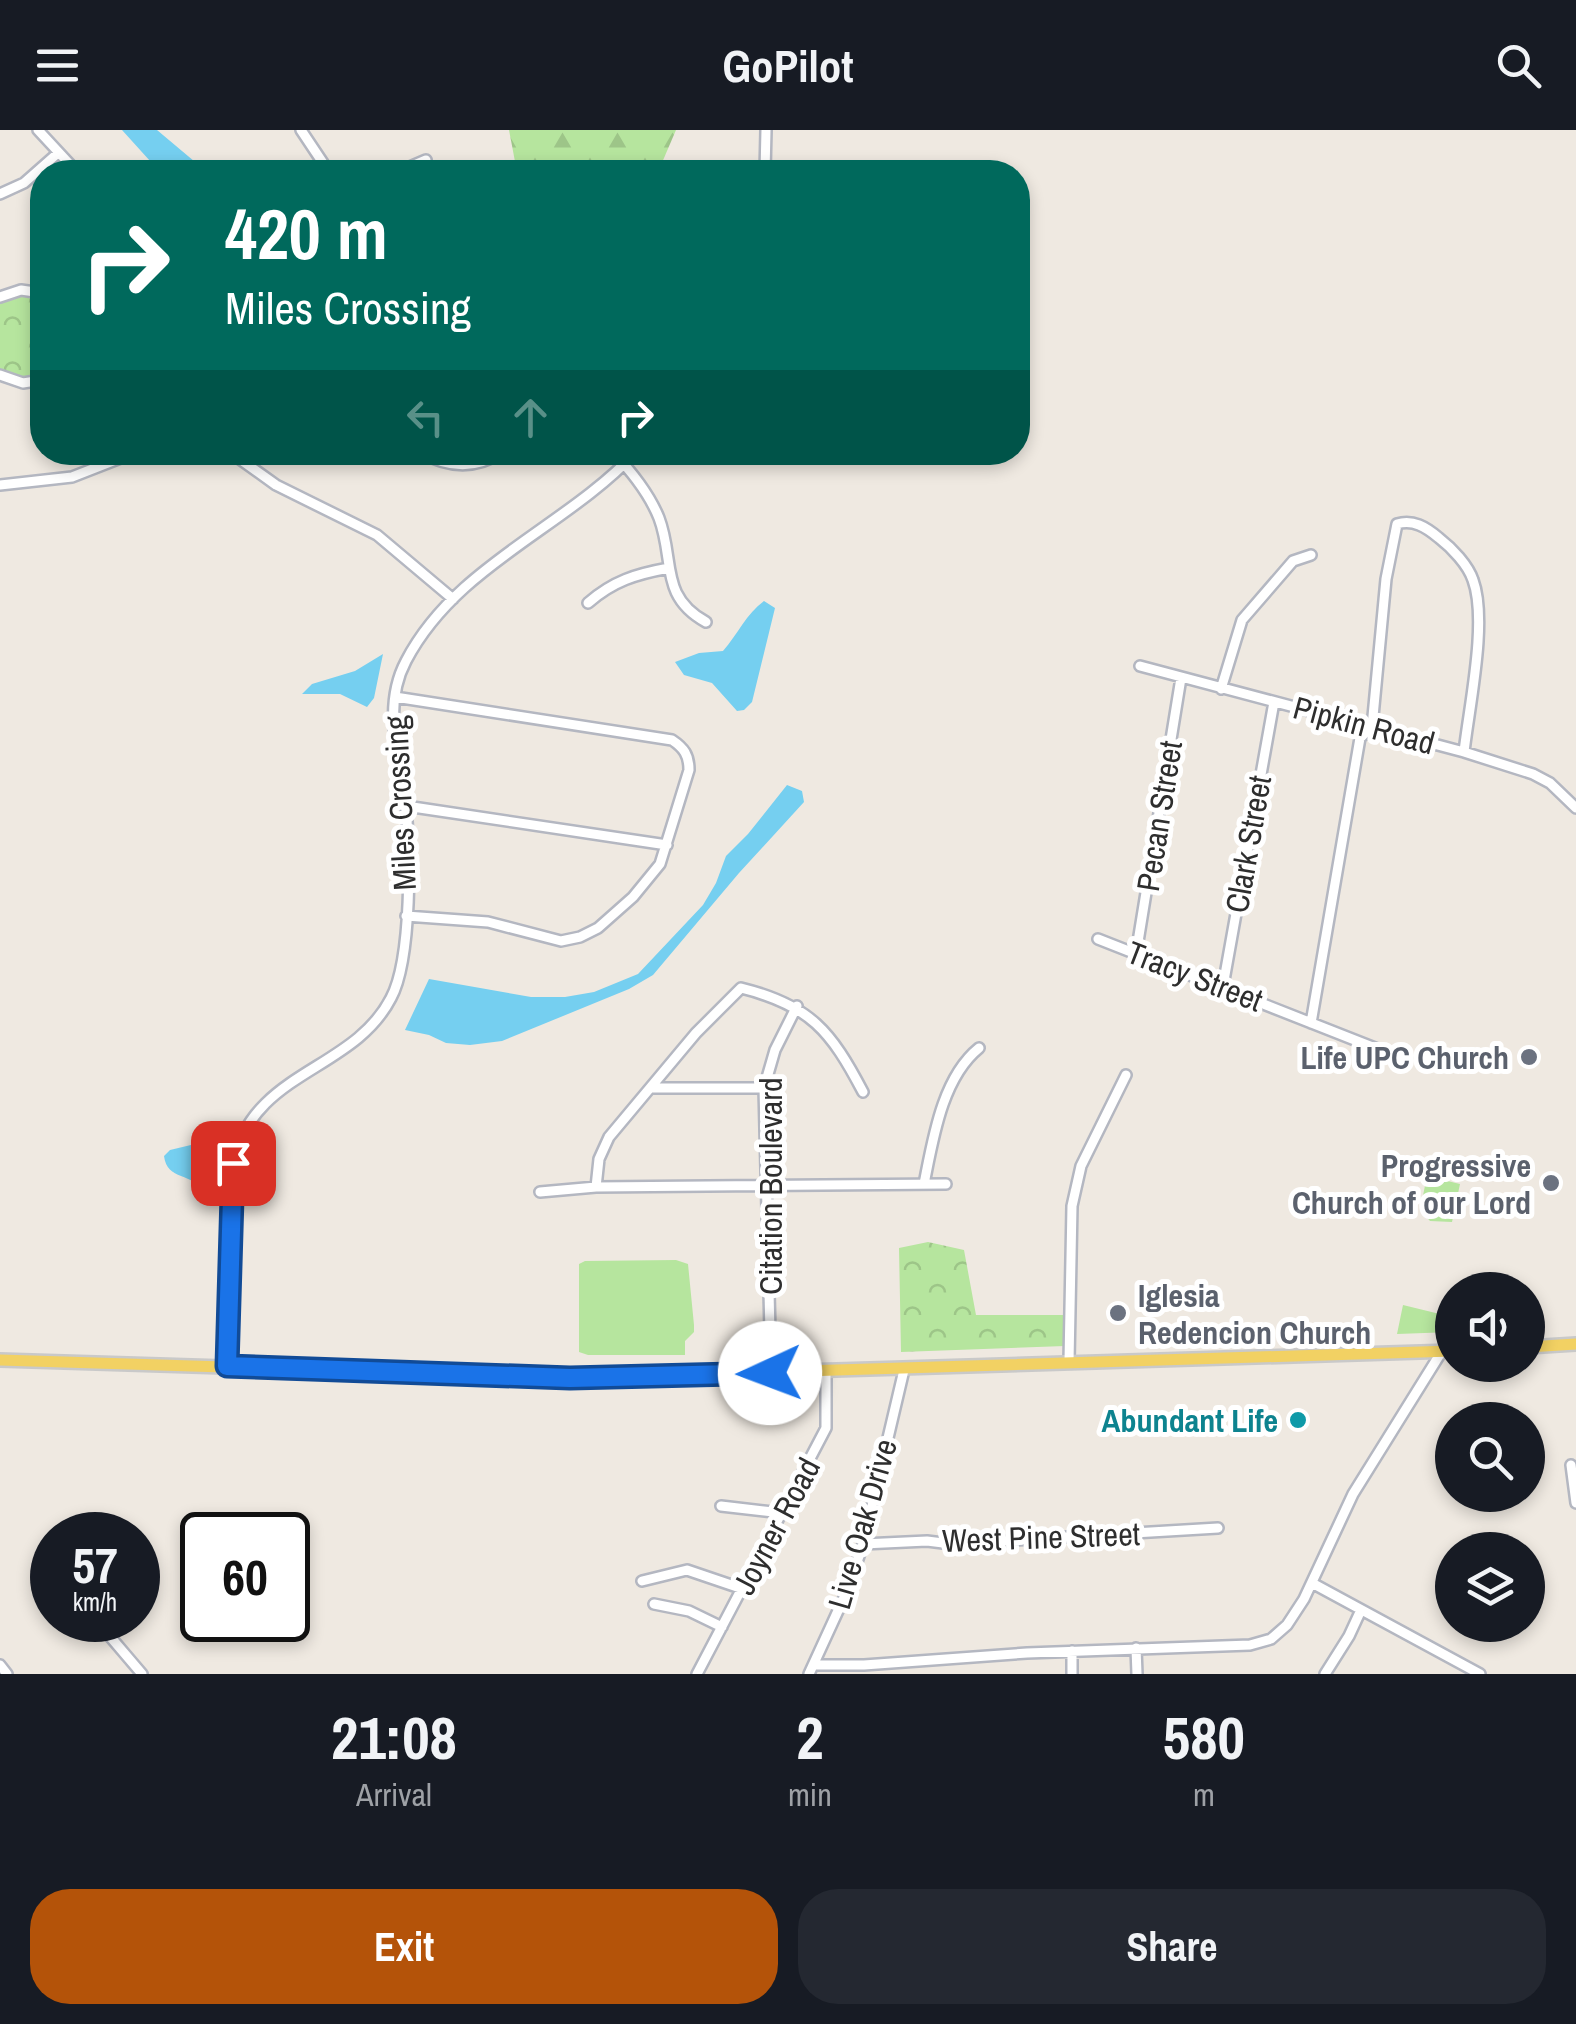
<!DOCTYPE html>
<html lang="en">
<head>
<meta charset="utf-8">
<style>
	body { margin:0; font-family:"Archivo Narrow",sans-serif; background:#242831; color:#f1f3f6; height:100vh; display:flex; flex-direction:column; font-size:38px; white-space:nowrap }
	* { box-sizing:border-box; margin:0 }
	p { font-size:32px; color:#9ea1a6 }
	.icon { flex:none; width:55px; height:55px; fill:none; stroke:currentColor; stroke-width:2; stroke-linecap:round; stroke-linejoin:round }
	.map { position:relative; height:1544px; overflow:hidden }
	.side { display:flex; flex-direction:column; background:#171b24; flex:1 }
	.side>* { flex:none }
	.top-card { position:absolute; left:30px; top:30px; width:1000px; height:305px; border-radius:40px; box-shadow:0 5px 15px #0003; background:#00695c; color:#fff; overflow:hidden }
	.controls { position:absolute; left:1435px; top:1142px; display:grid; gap:20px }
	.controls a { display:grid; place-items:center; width:110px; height:110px; border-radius:50%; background:#171b24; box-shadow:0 5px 15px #0003; font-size:50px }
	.speed { position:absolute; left:30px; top:1382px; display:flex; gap:20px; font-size:50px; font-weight:700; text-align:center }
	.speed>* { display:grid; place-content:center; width:130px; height:130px; border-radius:50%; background:#171b24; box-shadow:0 5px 15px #0003; line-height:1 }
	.speed small { font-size:25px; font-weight:400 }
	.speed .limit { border:5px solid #111; border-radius:15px; background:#fff; color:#111 }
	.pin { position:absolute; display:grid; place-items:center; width:85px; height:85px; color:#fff; margin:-42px; border-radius:20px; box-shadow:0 5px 15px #0006 }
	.me { position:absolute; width:110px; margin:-55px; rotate:268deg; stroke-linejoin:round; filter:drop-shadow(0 0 8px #0008) }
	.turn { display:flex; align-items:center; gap:35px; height:210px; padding:0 30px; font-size:45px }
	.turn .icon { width:130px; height:130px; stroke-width:2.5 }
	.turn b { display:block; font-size:70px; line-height:85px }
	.lanes { display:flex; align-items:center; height:95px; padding:0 30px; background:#0003; justify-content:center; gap:50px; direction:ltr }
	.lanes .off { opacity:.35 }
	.eta { display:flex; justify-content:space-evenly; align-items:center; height:170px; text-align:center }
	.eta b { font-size:60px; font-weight:700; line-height:70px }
	.primary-button { display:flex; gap:20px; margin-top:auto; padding:20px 30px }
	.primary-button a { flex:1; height:115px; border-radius:40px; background:#b45309; color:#fff; font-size:40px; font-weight:700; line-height:115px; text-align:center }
	.primary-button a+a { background:#242831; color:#f1f3f6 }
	header { display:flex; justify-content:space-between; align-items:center; height:130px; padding:0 30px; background:#171b24; font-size:45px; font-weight:700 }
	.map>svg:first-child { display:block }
	.grass { fill:#b6e59e }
	.forest { fill:url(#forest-firs) }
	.park { fill:url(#park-crowns) }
	.water { fill:#75cff0 }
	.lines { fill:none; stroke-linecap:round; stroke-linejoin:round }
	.minor-casing { stroke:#b4b7c1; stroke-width:14 }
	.major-casing { stroke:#c9c9c9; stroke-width:16 }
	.minor { stroke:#fff; stroke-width:9 }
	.major { stroke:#f2d163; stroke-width:11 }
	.route-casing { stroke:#114b97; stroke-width:25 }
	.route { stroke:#1a73e8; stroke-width:18 }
	.worship-dot { fill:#6b7280; stroke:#fff; stroke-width:4 }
	.culture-dot { fill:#0f9aa8; stroke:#fff; stroke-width:4 }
	.labels { text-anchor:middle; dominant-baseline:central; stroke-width:10; stroke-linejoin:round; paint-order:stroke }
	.street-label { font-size:32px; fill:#2e2e2e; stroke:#fff }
	.worship-label { font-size:32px; font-weight:bold; fill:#5b616d; stroke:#fff; text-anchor:end }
	.culture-label { font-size:32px; font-weight:bold; fill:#0d838f; stroke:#fff; text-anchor:end }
</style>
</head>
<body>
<header><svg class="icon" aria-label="menu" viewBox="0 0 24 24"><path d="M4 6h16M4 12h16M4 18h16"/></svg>GoPilot<svg class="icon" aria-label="search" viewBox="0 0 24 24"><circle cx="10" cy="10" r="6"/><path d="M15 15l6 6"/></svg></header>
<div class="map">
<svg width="1576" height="1544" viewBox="0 0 1576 1544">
	<defs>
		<pattern id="forest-firs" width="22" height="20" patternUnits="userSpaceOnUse" patternTransform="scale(2.5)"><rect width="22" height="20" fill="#b6e59e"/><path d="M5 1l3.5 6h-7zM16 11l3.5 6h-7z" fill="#9dc588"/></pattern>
		<pattern id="park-crowns" width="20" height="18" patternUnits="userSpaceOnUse" patternTransform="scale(2.5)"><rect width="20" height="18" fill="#b6e59e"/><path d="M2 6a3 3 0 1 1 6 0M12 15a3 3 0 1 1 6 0" fill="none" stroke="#9dc588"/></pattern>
	</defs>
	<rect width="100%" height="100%" fill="#efe9e1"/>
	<path class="grass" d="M1427,1046L1460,1054L1452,1092L1430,1091L1420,1080Z
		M676,1130L688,1134L694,1195V1202L685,1211V1225H588L579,1222V1134L585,1131Z
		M1403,1175L1452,1187V1202L1397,1204Z"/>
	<path class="forest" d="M509,0H676L658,42H517Z"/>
	<path class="park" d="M21,163L42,167V245C26,252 16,248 0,241V171Z
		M928,1112L964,1120L976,1185H1067L1065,1216L901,1222L899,1118Z"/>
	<path class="water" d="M122,0H157L207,42H160Z
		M764,471L775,478L752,572L744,580L737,581L712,553L684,545L675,532L699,523L723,521C738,504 746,484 764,471Z
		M383,524L374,568L367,577L340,564H302L312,554L355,541Z
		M787,655L802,661L804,672L739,743L653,845L629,859L502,911L470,915L446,913L429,905L405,900L429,849L531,867H565L594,862L638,844L703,775L716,753L726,726L748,704Z
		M195,1014L210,1015L215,1021L211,1031V1060L207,1063C192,1042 167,1051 164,1026L170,1020Z"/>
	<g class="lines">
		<defs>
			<path id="minor" d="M38,0L77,42
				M301,0L329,42
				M398,42L426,30
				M765,42L766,0
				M0,64L24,53L58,23
				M0,167L21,160L42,163
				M0,245L23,253L42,250
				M230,322L276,355L377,405L453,469
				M420,322C448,338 475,340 502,322
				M613,322C631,341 649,363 659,388C675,430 659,466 706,492
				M0,355L72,347L136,322
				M588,473C613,451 636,444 669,438
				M1140,536L1464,622L1533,644L1550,653L1576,678
				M1221,559L1242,490L1293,431L1311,425
				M395,567L672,610C684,618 689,625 689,640L660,734L633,767L598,798L580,807L561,811L488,792L406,786
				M406,676L667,715
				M1098,809L1403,929
				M1136,824L1181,548
				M1223,856L1274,572
				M1311,893L1360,608L1372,597L1386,449L1397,394C1413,389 1426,397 1439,408C1452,418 1468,435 1473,450C1488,491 1469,577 1464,622
				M651,958H764
				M924,1054C933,1009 942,948 979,918
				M596,1057L599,1029L609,1007L696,903L741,858C810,875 831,901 863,962
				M540,1062L596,1057L946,1054
				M1069,1231L1072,1076L1081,1036L1126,945
				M227,1236L233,1033C253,940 353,942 391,868C412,829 411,717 405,672C399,625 382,576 406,531C456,435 565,398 636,322
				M771,1243L764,958L775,920L797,876
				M1571,1335L1576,1373
				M721,1376L782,1383
				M863,1414L927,1411L951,1414L1218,1398
				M642,1451L687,1440L743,1459
				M1312,1453L1480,1544
				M654,1474L689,1481L722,1497
				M96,1490L142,1544
				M1136,1518L1137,1544
				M1072,1521V1544
				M0,1535L7,1544
				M813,1535H864L1027,1523L1250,1515L1271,1509L1287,1495L1304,1469L1353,1364L1442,1221
				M697,1544L826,1298V1240
				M809,1544L848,1459L863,1414L904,1240
				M1325,1544L1349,1506L1361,1480"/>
			<path id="major" d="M1528,1217L1576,1214
				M0,1230L580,1248L1452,1221"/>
		</defs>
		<use href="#minor" class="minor-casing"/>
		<use href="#major" class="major-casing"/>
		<use href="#minor" class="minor"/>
		<use href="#major" class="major"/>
	</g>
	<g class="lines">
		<defs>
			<path id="route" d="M233,1033L227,1236L570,1248L770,1243"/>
		</defs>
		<use href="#route" class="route-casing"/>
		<use href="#route" class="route"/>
	</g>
	<g class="worship-dot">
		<circle cx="1529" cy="927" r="10"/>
		<circle cx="1551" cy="1053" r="10"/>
		<circle cx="1118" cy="1183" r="10"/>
	</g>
	<circle class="culture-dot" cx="1298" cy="1290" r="10"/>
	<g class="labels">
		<g class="street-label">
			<text transform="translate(1364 595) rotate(15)">Pipkin Road</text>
			<text transform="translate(400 673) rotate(-93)">Miles Crossing</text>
			<text transform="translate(1159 686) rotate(-81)">Pecan Street</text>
			<text transform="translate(1248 714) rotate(-80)">Clark Street</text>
			<text transform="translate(1195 846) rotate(21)">Tracy Street</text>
			<text transform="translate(770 1056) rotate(-90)">Citation Boulevard</text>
			<text transform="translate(862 1394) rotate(-74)">Live Oak Drive</text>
			<text transform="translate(776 1396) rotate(-62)">Joyner Road</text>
			<text transform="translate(1041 1407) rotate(-2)">West Pine Street</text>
		</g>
		<g class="worship-label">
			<text x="1509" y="927">Life UPC Church</text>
			<text x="1531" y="1035">Progressive<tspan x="1531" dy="37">Church of our Lord</tspan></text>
			<text x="1138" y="1165" text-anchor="start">Iglesia<tspan x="1138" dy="37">Redencion Church</tspan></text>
		</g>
		<g class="culture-label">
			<text x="1278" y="1290">Abundant Life</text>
		</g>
	</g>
</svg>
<div class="controls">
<a><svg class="icon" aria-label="sound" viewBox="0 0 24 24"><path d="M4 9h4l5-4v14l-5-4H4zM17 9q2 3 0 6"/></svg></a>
<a><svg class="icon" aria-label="search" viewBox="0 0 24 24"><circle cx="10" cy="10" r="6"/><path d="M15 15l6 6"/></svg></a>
<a><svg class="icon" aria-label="layers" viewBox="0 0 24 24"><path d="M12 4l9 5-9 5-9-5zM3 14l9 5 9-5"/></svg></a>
</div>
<div class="speed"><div>57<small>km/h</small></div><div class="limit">60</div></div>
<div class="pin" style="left:233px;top:1033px;background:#d93025"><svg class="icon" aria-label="arrive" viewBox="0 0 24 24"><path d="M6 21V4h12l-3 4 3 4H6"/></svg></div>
<svg class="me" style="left:770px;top:1243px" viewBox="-20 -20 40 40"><circle r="19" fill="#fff"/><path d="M0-13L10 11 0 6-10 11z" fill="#1a73e8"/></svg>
<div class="top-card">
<div class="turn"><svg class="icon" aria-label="right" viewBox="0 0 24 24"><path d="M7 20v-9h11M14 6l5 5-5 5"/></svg><div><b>420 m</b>Miles Crossing</div></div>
<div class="lanes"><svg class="icon off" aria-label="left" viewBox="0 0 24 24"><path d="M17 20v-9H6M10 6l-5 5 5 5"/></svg><svg class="icon off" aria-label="ahead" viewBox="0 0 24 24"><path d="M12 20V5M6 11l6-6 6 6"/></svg><svg class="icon" aria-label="right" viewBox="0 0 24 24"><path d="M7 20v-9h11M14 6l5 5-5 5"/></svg></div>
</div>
</div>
<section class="side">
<div class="eta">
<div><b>21:08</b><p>Arrival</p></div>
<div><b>2</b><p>min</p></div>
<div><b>580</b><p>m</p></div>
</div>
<div class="primary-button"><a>Exit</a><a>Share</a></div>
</section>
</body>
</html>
